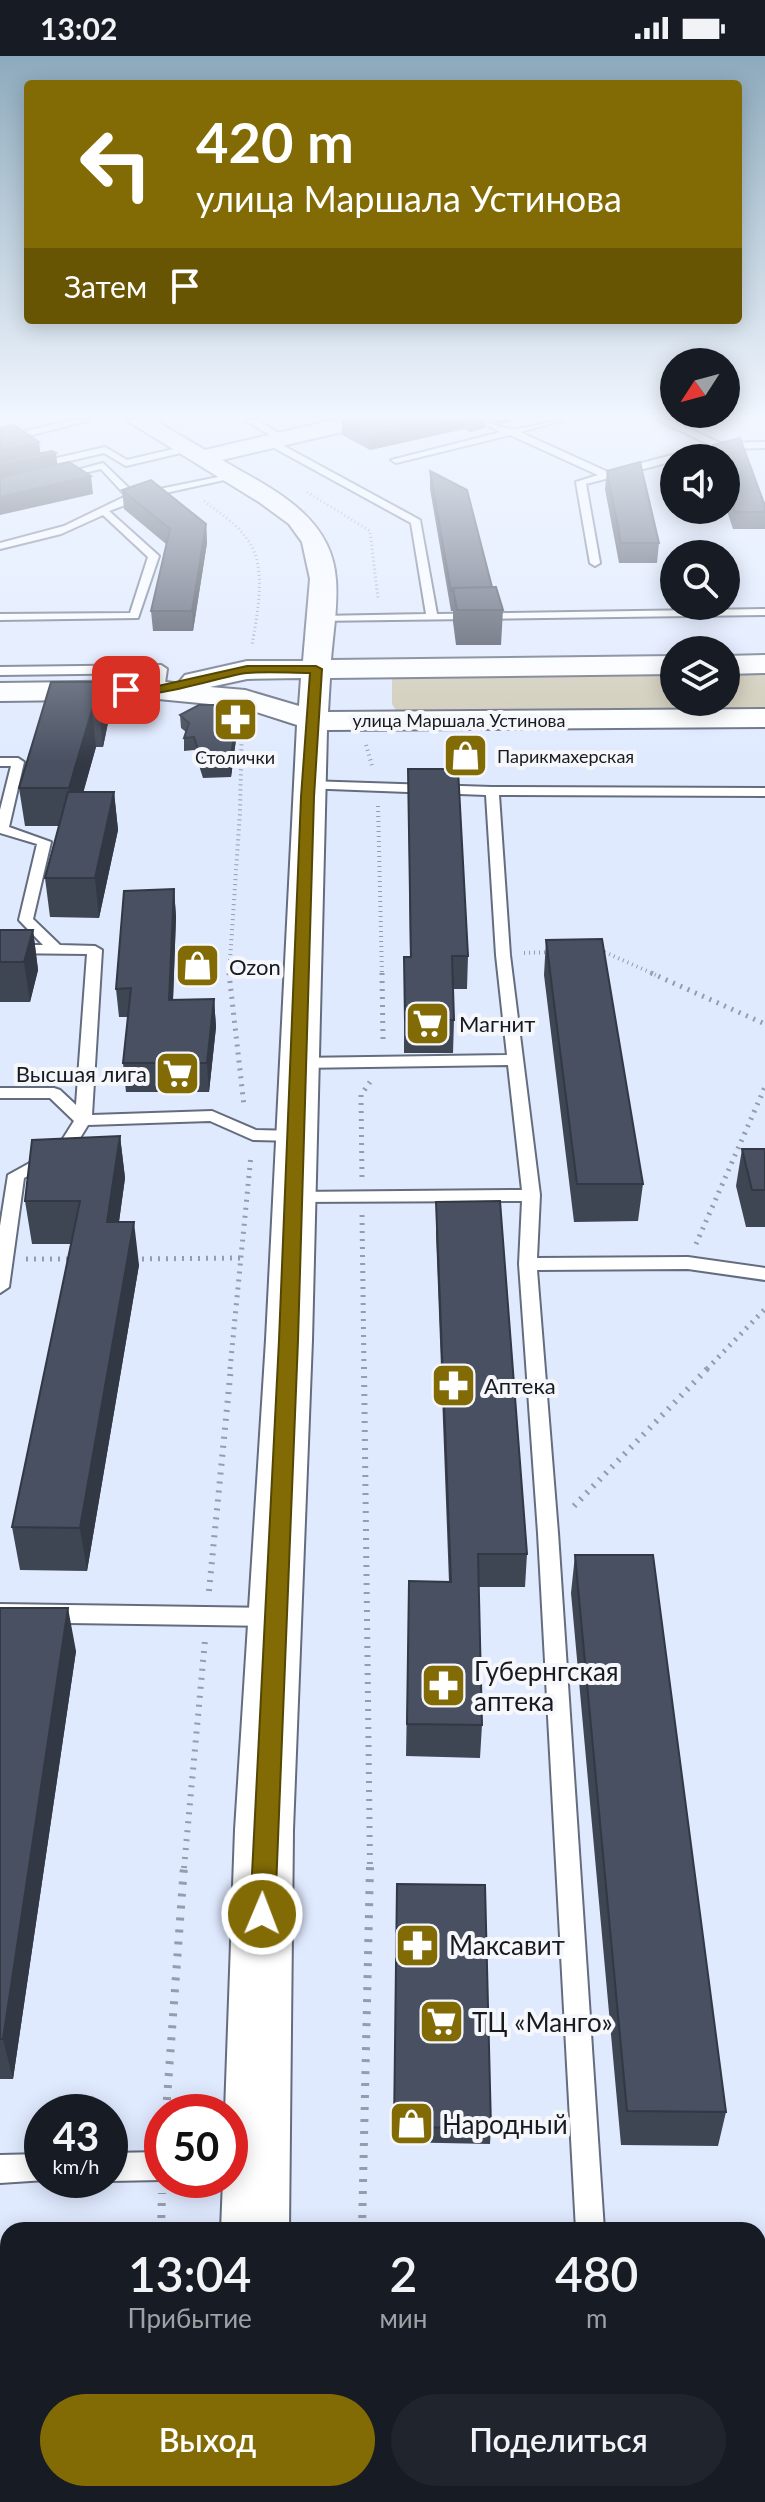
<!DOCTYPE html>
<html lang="ru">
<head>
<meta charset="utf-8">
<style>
	body { margin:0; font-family:Lato,sans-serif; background:#20242c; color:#f1f3f6; height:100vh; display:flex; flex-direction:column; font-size:30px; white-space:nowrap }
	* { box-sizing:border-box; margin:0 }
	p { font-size:26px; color:#9ea1a6 }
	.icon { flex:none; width:44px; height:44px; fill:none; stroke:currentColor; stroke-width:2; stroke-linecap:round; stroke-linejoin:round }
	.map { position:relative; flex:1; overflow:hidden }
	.panel { position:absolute; left:0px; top:2166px; width:766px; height:280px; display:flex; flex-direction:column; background:#171b24; border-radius:24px 24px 0 0; box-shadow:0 4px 20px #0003 }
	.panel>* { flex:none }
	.guide { position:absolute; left:24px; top:24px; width:718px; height:244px; border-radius:8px; box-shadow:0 4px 20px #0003; background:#826b04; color:#fff; overflow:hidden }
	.needle { width:52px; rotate:234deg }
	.fabs { position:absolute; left:660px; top:292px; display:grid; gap:16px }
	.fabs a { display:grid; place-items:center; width:80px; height:80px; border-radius:50%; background:#171b24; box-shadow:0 4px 20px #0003; font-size:40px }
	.speed { position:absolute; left:24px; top:2038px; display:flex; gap:16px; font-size:40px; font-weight:700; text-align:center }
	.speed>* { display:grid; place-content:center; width:104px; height:104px; border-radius:50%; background:#171b24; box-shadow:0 4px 20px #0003; line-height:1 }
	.speed small { font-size:20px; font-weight:400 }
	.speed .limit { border:12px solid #d22; background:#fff; color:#111 }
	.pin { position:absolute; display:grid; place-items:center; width:68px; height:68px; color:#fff; margin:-34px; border-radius:16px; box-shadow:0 4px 12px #0006 }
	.me { position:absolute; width:88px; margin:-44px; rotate:1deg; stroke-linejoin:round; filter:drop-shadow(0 0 6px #0008) }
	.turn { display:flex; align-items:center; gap:28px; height:168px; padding:0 40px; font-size:36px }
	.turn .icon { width:104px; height:104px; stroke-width:2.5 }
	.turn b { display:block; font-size:56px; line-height:68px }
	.then { display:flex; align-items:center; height:76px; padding:0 40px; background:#0003; gap:16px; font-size:30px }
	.eta { display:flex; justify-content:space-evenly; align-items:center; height:136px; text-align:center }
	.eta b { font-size:48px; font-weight:600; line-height:56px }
	.button { display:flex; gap:16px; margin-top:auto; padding:16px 40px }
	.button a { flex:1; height:92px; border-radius:48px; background:#826b04; color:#fff; font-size:32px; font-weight:600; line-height:92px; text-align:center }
	.button a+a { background:#20242c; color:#f1f3f6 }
	.status { display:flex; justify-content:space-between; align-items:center; height:56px; padding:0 40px; background:#171b24; direction:ltr }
	.status svg { height:22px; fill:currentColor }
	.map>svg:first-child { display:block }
	.green { fill:#d0cab4 }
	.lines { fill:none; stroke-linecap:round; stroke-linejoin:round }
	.lane-casing { stroke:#646d7e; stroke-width:4 }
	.secondary-casing { stroke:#646d7e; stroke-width:4 }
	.path-far4 { stroke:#959cac; stroke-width:3; stroke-dasharray:1 3; stroke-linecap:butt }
	.path-far3 { stroke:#959cac; stroke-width:4; stroke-dasharray:1 4; stroke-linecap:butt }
	.path-far2 { stroke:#959cac; stroke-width:5; stroke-dasharray:2 6; stroke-linecap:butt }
	.path-far1 { stroke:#959cac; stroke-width:6; stroke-dasharray:2 7; stroke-linecap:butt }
	.path { stroke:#959cac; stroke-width:8; stroke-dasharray:3 9; stroke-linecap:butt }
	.lane { fill:#fff; fill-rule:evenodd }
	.secondary { fill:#fff; fill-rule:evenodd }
	.wall { fill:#3e4553 }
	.shaded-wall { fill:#323844 }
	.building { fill:#485061; stroke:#323844; stroke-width:2 }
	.route { fill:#826b04; stroke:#544603; stroke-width:2 }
	.labels { text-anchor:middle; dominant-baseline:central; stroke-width:8; stroke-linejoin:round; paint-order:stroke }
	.far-street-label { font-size:18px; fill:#171a21; stroke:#f5f7fb }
	.far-poi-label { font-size:18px; fill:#171a21; stroke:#f5f7fb; text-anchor:start }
	.poi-label { font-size:22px; fill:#171a21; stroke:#f5f7fb; text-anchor:start }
	.near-poi-label { font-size:26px; fill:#171a21; stroke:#f5f7fb; text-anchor:start }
</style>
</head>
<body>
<div class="status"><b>13:02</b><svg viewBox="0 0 49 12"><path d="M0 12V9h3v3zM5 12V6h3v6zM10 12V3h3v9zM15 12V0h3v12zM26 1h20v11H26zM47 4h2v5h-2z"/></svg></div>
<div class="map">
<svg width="765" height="2446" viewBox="0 0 765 2446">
	<rect width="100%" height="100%" fill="#e0eaff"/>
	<path class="green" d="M726,618H765V659L398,658L392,648V623L399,621L674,619V646H726Z"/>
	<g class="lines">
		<defs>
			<path id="lane" d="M73,364H91L0,387V381Z
				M245,364H257L288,383L280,385Z
				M475,364C488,364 500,373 513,373C530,373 547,364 564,364L520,376L608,416L710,389L658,364H671L720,387L765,386V392L719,393L674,402V405L586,428L600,507L595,510L590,507L576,426L598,419L510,379L396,407L391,404L501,376Z
				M267,384H273L420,464L437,558L765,553V559L314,565L312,563L318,560L426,558L411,467L267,388Z
				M186,390L191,393L189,395L126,410L104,397L0,421V415L105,391L127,404Z
				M103,407L135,438L233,418L238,421L147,441L109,455L159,500L138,562L0,564V558L130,557L148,501L103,459L61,478L0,493V487L64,470L126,440L101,413L59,423L54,420Z
				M0,611L161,609L167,613L164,634L158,638L152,634L155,617L0,619Z
				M0,702H18L24,706L9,771L51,786L33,863L60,889L95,890L102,894L92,1059L212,1055L256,1074L296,1075L304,1080L296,1085L253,1084L210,1065L88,1069L69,1100L24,1122L9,1231L0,1237V1170L8,1119L57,1092L74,1065L50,1042H0V1032H54L60,1034L76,1049L87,898L0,897V889H43L19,864L37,788L0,777V754L11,710H0Z
				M308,725L492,731L765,732V740L499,739L510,899L540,1139L537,1202L688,1201L765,1212V1224L688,1213L537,1214L558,1477L604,2174H576L538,1477L519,1208L522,1145L294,1146L285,1141L294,1136L522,1134L508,1009L298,1012L290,1007L298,1002L507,999L496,899L486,739L303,732V726Z
				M0,1548L272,1552L280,1555L283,1561L280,1567L272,1570L0,1566Z
				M162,2096V2124L110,2125L109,2124L110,2097Z
				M42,2098V2124H46L0,2127V2099Z
				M758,2358L765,2359V2389L758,2388Z"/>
			<path id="secondary" d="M126,364H154L205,394L333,364H375L372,369L222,404C271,433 332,459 336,524C338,550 333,578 331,604L674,600V618L330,622L328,656L765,653V671L327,674L312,1284L293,1774L289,2174H221L223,2124H230V2056H225L235,1774L266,1284L297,669L241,651L158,643L0,645V627L158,625L182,628L180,625L185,619L247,605H303L310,523L302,486L289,468L259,446ZM301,622L299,650L245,634L210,631L247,623Z
				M765,599V617L726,618V600Z
				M213,2438H287V2446H213Z"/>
		</defs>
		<use href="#lane" class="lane-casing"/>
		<use href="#secondary" class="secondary-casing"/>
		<path class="path-far4" d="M307,436L370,475L378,542
			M204,445C219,457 236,467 247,483C268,509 257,559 252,589"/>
		<path class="path-far3" d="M366,689L373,713
			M378,750L382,919
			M600,894L656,919
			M524,897L550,896
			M229,919L240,756L242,666"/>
		<path class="path-far2" d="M229,917L244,1050
			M382,917L383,984
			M651,917L765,968
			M362,1121L361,1039L370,1026
			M362,1159L364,1313
			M696,1188L765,1031
			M26,1203H72
			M134,1203L241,1202
			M230,1313L251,1099
			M707,1313L765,1253"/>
		<path class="path-far1" d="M364,1311L370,1812
			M574,1450L709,1311
			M209,1535L231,1311
			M184,1812L205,1584"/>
		<path class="path" d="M166,2056L184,1810
			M161,2174L162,2137
			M362,2174L370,1810
			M153,2438V2446
			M367,2438V2446"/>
		<use href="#lane" class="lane"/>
		<use href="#secondary" class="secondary"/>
	</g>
	<path class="wall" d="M344,364H485V372L470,376L464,373L370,394L342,379V365Z
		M488,364H516L502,368Z
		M740,382L765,450V473H733L726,452V402H711L713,389Z
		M430,415L492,531L503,554L501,589H456L453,566V555H451L430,433Z
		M607,415L659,487L657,507H619L605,433Z
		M122,434L206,468L207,487L193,575H153L151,555L166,488L124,453Z
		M106,626L109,662L103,691H96L83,736H114L118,774L99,862L50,861L45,822L59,770H25L19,732Z
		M180,659L239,661L231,721L203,722L194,694L184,695V682L186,676L181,672Z
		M408,713L468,900L467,933H453L454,964L453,997H404V901H410Z
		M174,833L176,861L173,944L214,943L216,971L209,1036H126L123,1007L128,961H119L116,933Z
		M0,874H33L38,914L30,946H0Z
		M546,884L643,1128L638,1165L574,1166L544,919Z
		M120,1080L125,1122L119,1166L139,1209L87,1515L20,1514L12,1471L71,1188H32L25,1145Z
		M742,1093H765V1171H746L736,1130Z
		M436,1146L527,1498L525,1531H479L482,1669L480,1702L406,1700L409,1525L449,1526L436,1178Z
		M575,1499L726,2056L718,2090L621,2089L571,1537Z
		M0,1552L76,1595L13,2023H0Z
		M397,1828L491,2072L490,2088L394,2086Z"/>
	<path class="shaded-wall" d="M439,364H464V373L370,394V380Z
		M470,364H485V372L470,376Z
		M502,364H516L502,368Z
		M39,386L41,401L56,397L58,414L0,428V395Z
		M91,420L93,438L0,459V441Z
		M206,468L207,487L193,575L192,555Z
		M106,626L109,662L103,691L99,654Z
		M238,649L239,661L231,721L230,708Z
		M92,654L96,691L74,770L69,732Z
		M114,736L118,774L99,862L95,822Z
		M174,833L176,861L172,972L169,944Z
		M33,874L38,914L30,946L24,906Z
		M214,943L216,971L209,1036L207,1007Z
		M120,1080L125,1122L113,1208L107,1166Z
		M134,1166L139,1209L87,1515L80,1472Z
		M68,1552L76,1595L13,2023L3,1983Z
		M55,2438H62V2446H54Z"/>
	<path class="building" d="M344,364H439L370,380L342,365Z
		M14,369L39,386L0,395V372Z
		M740,382L765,450V456H735L726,429V402H717L713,389Z
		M52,395L56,397L0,410V405Z
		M69,406L91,420L0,441V421Z
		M640,406L659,487H621L607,415Z
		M430,415L467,434L492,531L453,532L454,535H451Z
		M151,424L206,468L192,555H151L170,473L122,434Z
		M496,531L503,554H457L453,532Z
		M51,626H106L99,654H92L69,732H19Z
		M199,649H238L230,708L203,709L194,681L184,682L189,667L180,659Z
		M408,713H458L468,900H452L454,964H405L404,901H411Z
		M68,736H114L95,822H45Z
		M174,833L169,944L214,943L207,1007H123L131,932L116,933L124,835Z
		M0,874H33L24,906H0Z
		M602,883L643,1128H577L546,884Z
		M120,1080L107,1166H134L80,1472L12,1471L80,1145H25L32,1084Z
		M742,1093H765V1134H752Z
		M500,1145L527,1498H478L482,1669L407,1668L409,1525L451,1526L436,1146Z
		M575,1499H653L726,2056L627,2055Z
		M0,1552H68L3,1983H0Z
		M397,1828L485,1829L491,2072L394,2071Z
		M0,2319H8V2438H55L54,2446H0Z
		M390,2438H676V2446H390Z"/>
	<linearGradient id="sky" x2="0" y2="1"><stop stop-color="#8daabc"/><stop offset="0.51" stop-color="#f1f6ff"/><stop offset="1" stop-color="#f1f6ff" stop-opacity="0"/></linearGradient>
	<rect width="765" height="707" fill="url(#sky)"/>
	<path class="route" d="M247,610H316L322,613L314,741L298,1284L275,1858L271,1866L262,1869L254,1866L250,1858L279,1284L301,741L310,617C289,617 268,615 247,617C219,620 142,649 120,634L126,631L158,630Z"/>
	<defs>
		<symbol id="pharmacy-square" viewBox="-11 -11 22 22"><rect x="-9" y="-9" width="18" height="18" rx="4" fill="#826b04" stroke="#f5f7fb"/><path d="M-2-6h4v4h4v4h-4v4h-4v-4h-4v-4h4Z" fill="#fff"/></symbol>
		<symbol id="shop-square" viewBox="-11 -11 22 22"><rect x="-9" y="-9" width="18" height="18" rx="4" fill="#826b04" stroke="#f5f7fb"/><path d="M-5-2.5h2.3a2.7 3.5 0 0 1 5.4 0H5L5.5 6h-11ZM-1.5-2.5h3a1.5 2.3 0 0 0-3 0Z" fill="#fff"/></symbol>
		<symbol id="supermarket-square" viewBox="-11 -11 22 22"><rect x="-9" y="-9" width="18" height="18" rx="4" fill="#826b04" stroke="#f5f7fb"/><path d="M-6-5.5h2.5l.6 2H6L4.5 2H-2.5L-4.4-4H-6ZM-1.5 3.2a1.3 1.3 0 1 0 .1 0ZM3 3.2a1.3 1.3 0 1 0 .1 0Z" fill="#fff"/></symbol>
	</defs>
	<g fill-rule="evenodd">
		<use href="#pharmacy-square" x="210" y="638" width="51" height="51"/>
		<use href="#shop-square" x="440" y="674" width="51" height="51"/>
		<use href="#shop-square" x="172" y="884" width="51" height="51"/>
		<use href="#supermarket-square" x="402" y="942" width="51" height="51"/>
		<use href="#supermarket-square" x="152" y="992" width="51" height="51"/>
		<use href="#pharmacy-square" x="428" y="1304" width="51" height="51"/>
		<use href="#pharmacy-square" x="418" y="1604" width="51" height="51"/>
		<use href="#pharmacy-square" x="392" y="1864" width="51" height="51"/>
		<use href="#supermarket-square" x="416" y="1940" width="51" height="51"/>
		<use href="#shop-square" x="386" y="2042" width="51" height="51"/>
	</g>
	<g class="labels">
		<g class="far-street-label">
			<text x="459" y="664">улица Маршала Устинова</text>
		</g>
		<g class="far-poi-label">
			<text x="497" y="700">Парикмахерская</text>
			<text x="235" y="701" text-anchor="middle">Столички</text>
		</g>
		<g class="poi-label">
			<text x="229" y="910">Ozon</text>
			<text x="459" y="967">Магнит</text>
			<text x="147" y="1017" text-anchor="end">Высшая лига</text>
			<text x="484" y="1329">Аптека</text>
		</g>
		<g class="near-poi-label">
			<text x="474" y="1615">Губернгская<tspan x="474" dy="30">аптека</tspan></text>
			<text x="449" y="1889">Максавит</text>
			<text x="472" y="1966">ТЦ «Манго»</text>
			<text x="442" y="2068">Народный</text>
		</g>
	</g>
</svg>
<div class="fabs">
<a><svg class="needle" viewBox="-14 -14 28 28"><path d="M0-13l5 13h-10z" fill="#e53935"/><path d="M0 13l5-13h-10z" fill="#9ea1a6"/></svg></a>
<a><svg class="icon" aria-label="sound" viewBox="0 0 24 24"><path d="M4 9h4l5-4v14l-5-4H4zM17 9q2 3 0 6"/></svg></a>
<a><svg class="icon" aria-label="search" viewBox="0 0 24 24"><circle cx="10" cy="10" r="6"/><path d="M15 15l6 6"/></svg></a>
<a><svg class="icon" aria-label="layers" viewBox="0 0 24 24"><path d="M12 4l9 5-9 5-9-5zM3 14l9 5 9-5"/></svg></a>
</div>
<div class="speed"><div>43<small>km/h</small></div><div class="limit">50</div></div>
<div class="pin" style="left:126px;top:634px;background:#d93025"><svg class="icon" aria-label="arrive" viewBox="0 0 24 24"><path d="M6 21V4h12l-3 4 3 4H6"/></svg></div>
<svg class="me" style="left:262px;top:1858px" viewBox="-20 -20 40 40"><circle r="17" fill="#826b04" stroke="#fff" stroke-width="3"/><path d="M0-11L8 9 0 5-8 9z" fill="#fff"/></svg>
<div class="guide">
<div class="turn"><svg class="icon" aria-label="left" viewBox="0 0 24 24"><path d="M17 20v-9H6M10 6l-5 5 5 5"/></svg><div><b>420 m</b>улица Маршала Устинова</div></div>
<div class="then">Затем<svg class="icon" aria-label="arrive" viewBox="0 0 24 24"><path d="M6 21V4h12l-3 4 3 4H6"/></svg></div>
</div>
<section class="panel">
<div class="eta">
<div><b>13:04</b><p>Прибытие</p></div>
<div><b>2</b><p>мин</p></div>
<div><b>480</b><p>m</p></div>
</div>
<div class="button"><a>Выход</a><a>Поделиться</a></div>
</section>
</div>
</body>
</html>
